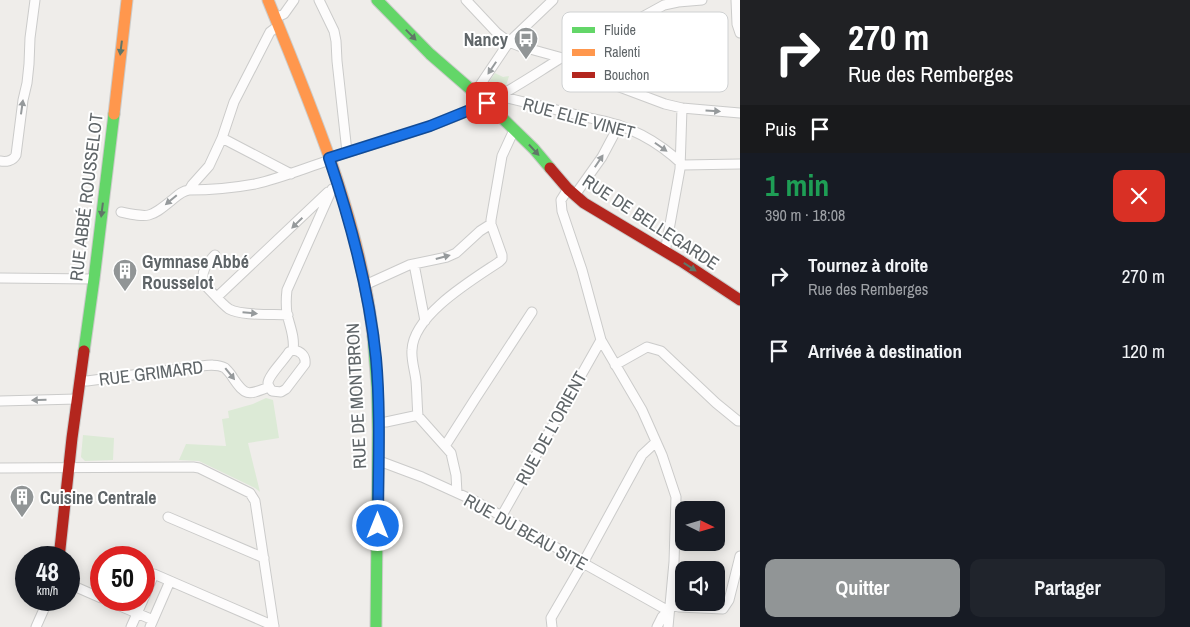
<!DOCTYPE html>
<html lang="fr">
<head>
<meta charset="utf-8">
<style>
	body { margin:0; font-family:"Archivo Narrow",sans-serif; background:#20242c; color:#f1f3f6; height:100vh; display:flex; flex-direction:column; font-size:19px; white-space:nowrap }
	* { box-sizing:border-box; margin:0 }
	p { font-size:16px; color:#9ea1a6 }
	.icon { flex:none; width:28px; height:28px; fill:none; stroke:currentColor; stroke-width:2; stroke-linecap:round; stroke-linejoin:round }
	.map { position:relative; flex:1; overflow:hidden }
	.panel { display:flex; flex-direction:column; background:#171b24; width:450px }
	.panel>* { flex:none }
	.top-card { background:#202124; color:#fff; overflow:hidden }
	.needle { width:32px; rotate:95deg }
	.controls { position:absolute; left:675px; top:501px; display:grid; gap:10px }
	.controls a { display:grid; place-items:center; width:50px; height:50px; border-radius:10px; background:#171b24; box-shadow:0 2px 12px #0003; font-size:25px }
	.speed { position:absolute; left:15px; top:546px; display:flex; gap:10px; font-size:25px; font-weight:700; text-align:center }
	.speed>* { display:grid; place-content:center; width:65px; height:65px; border-radius:50%; background:#171b24; box-shadow:0 2px 12px #0003; line-height:1 }
	.speed small { font-size:12px; font-weight:400 }
	.speed .limit { border:8px solid #d22; background:#fff; color:#111 }
	.pin { position:absolute; display:grid; place-items:center; width:42px; height:42px; color:#fff; margin:-21px; border-radius:10px; box-shadow:0 2px 8px #0006 }
	.me { position:absolute; width:55px; margin:-28px; rotate:0deg; stroke-linejoin:round; filter:drop-shadow(0 0 4px #0008) }
	.turn { display:flex; align-items:center; gap:18px; height:105px; padding:0 25px; font-size:22px }
	.turn .icon { width:65px; height:65px; stroke-width:2.5 }
	.turn b { display:block; font-size:35px; line-height:42px }
	.then { display:flex; align-items:center; height:48px; padding:0 25px; background:#0003; gap:10px; font-size:19px }
	.round { display:grid; place-items:center; flex:none; width:52px; height:52px; border-radius:10px; background:#20242c }
	.summary { display:flex; align-items:center; justify-content:space-between; height:85px; padding:0 25px }
	h1 { font-size:30px; font-weight:800; line-height:38px; color:#1e9e55 }
	.action { display:flex; gap:10px; margin-top:auto; padding:10px 25px }
	.action a { flex:1; height:58px; border-radius:10px; background:#919596; color:#fff; font-size:20px; font-weight:800; line-height:58px; text-align:center }
	.action a+a { background:#20242c; color:#f1f3f6 }
	ul { padding:0; list-style:none }
	li { display:flex; align-items:center; gap:15px; height:75px; padding:0 25px }
	li div { flex:1 }
	li b { display:block; font-size:19px }
	li em { font-style:normal }
	main { display:flex; flex:1; min-height:0 }
	.map>svg:first-child { display:block }
	.green { fill:#dcead6 }
	.lines { fill:none; stroke-linecap:round; stroke-linejoin:round }
	.street-casing { stroke:#cbcbca; stroke-width:11 }
	.fast-casing { stroke:#cbcbca; stroke-width:13 }
	.slow-casing { stroke:#cbcbca; stroke-width:13 }
	.jam-casing { stroke:#cbcbca; stroke-width:13 }
	.street { stroke:#fdfcfc; stroke-width:9 }
	.fast { stroke:#63d668; stroke-width:11 }
	.slow { stroke:#ff974d; stroke-width:11 }
	.jam { stroke:#b3261e; stroke-width:11 }
	.oneway { fill:#607668 }
	.oneway2 { fill:#969a9c }
	.route-casing { stroke:#114b97; stroke-width:12 }
	.route { stroke:#1a73e8; stroke-width:9 }
	.labels { text-anchor:middle; dominant-baseline:central; stroke-width:4; stroke-linejoin:round; paint-order:stroke }
	.poi-label { font-size:18px; font-weight:bold; fill:#5f6568; stroke:#fff; text-anchor:start }
	.street-label { font-size:18px; fill:#5f6568; stroke:#fff }
	.key { fill:#fff; stroke:#cfd1d2; stroke-width:1 }
	.key-label { font-size:14px; fill:#5f6568 }
</style>
</head>
<body>
<main>
<div class="map">
<svg width="740" height="627" viewBox="0 0 740 627">
	<rect width="100%" height="100%" fill="#efedea"/>
	<path class="green" d="M495,73L503,77L509,76L506,86L498,90L488,89L486,87Z
		M266,398L273,400L279,438L248,443L260,492L255,488L199,461L179,460L186,444L226,446L222,419L229,418L228,411L253,404Z
		M83,435L114,438L113,460L85,461L81,457Z"/>
	<g class="lines">
		<defs>
			<path id="street" d="M319,0L334,31L336,41L337,61L347,152
				M466,0L497,33L509,42L519,46L570,60L594,74L617,86L665,104L682,108L740,113
				M736,0L737,24L740,33
				M275,18L284,14L294,0
				M570,60L585,50L624,27L664,5L678,2L702,0
				M474,94L509,42L553,0
				M499,96L594,119C628,125 658,141 683,165L740,164
				M222,138L291,174
				M329,158C380,142 433,128 482,105C509,92 535,74 561,58
				M0,161C6,162 13,161 16,155L23,100L27,83L29,64L30,38L35,0
				M568,189L561,200L562,211L582,270L601,340L642,410L662,455L676,497L674,562L668,627
				M189,190C212,190 233,188 255,184C281,178 305,168 330,160
				M575,195L602,157L619,125
				M121,212C149,218 150,218 172,200C178,195 182,191 189,190L192,185L209,166L222,138L234,102L270,32L278,26
				M665,252L680,169L682,108
				M215,255C207,263 200,272 204,284C211,291 222,304 229,309C241,316 274,314 288,315
				M414,264L425,321
				M0,278L94,279
				M365,285L409,265L447,257L456,253L480,231L491,224
				M217,297L328,192
				M293,350C295,337 290,327 287,314C286,306 286,298 287,290L332,189
				M293,350C301,351 306,356 305,364L286,389L281,392L272,391C270,388 268,386 268,383C268,376 285,359 289,352Z
				M615,365L647,347L661,351L716,403L738,421H740
				M80,380L87,381L201,366C209,365 218,364 225,368C228,371 231,374 233,378C246,397 248,395 269,387
				M0,401L77,399
				M418,416C417,405 417,393 416,381C415,371 411,360 412,350C413,315 472,280 499,262L502,259V255L491,224V220L502,156L514,130
				M378,422H386L414,416H418L451,453L456,475L457,493
				M445,446L475,399L532,312
				M378,462H382L422,477L477,502L583,563L665,609L669,610
				M0,468L193,467L199,468L250,493L255,501L274,627
				M168,517L264,558
				M501,517L601,340
				M69,584L101,598
				M144,598L154,574L274,626
				M106,600L153,620
				M670,605L679,607L723,609L729,600L740,556
				M36,627L48,600
				M131,627L143,600
				M150,627L170,581
				M552,627L551,618L583,563L642,455L656,442
				M657,627L662,617L669,610"/>
			<path id="fast" d="M377,0L430,54L491,107L534,149L550,168
				M373,336L377,387L378,431L376,627
				M84,351L94,279L114,114"/>
			<path id="slow" d="M268,0C312,109 360,219 373,336
				M114,114L127,0"/>
			<path id="jam" d="M550,168L568,189L584,203L681,261L740,300
				M59,558L72,438L84,351"/>
		</defs>
		<use href="#street" class="street-casing"/>
		<use href="#fast" class="fast-casing"/>
		<use href="#slow" class="slow-casing"/>
		<use href="#jam" class="jam-casing"/>
		<use href="#street" class="street"/>
		<use href="#fast" class="fast"/>
		<use href="#slow" class="slow"/>
		<use href="#jam" class="jam"/>
	</g>
	<defs><path id="oneway-solid" d="M-6-.8H1V-3.2L6.5 0L1 3.2V.8H-6Z" transform="scale(1.25)"/></defs>
	<g class="oneway">
		<use href="#oneway-solid" transform="translate(411 35) rotate(46)"/>
		<use href="#oneway-solid" transform="translate(121 48) rotate(97)"/>
		<use href="#oneway-solid" transform="translate(534 150) rotate(47)"/>
		<use href="#oneway-solid" transform="translate(102 210) rotate(97)"/>
		<use href="#oneway-solid" transform="translate(690 267) rotate(33)"/>
	</g>
	<g class="oneway2">
		<use href="#oneway-solid" transform="translate(492 68) rotate(124)"/>
		<use href="#oneway-solid" transform="translate(22 107) rotate(-82)"/>
		<use href="#oneway-solid" transform="translate(713 111) rotate(4)"/>
		<use href="#oneway-solid" transform="translate(661 147) rotate(35)"/>
		<use href="#oneway-solid" transform="translate(599 161) rotate(-56)"/>
		<use href="#oneway-solid" transform="translate(171 200) rotate(140)"/>
		<use href="#oneway-solid" transform="translate(297 223) rotate(136)"/>
		<use href="#oneway-solid" transform="translate(443 257) rotate(-15)"/>
		<use href="#oneway-solid" transform="translate(250 313) rotate(5)"/>
		<use href="#oneway-solid" transform="translate(230 374) rotate(51)"/>
		<use href="#oneway-solid" transform="translate(39 400) rotate(178)"/>
	</g>
	<g class="lines">
		<defs>
			<path id="route" d="M378,526C378,470 381,414 376,358C369,289 351,223 329,158L430,126L487,103"/>
		</defs>
		<use href="#route" class="route-casing"/>
		<use href="#route" class="route"/>
	</g>
	<defs>
		<symbol id="bus-pin" viewBox="-11 -11 22 30"><path d="M0 17L-7.5 6A9.5 9.5 0 1 1 7.5 6Z" fill="#919596" stroke="#fff"/><path d="M-5-6H5V4H4V6H2V4H-2V6H-4V4H-5ZM-3.5-4V0h7V-4ZM-3.5 1.2v1.5H-2V1.2ZM2 1.2v1.5H3.5V1.2Z" fill="#fff"/></symbol>
		<symbol id="building-pin" viewBox="-11 -11 22 30"><path d="M0 17L-7.5 6A9.5 9.5 0 1 1 7.5 6Z" fill="#919596" stroke="#fff"/><path d="M-4-6H4V6H1V3H-1V6H-4ZM-2.5-4.3h1.7v1.8h-1.7ZM.8-4.3h1.7v1.8H.8ZM-2.5-1h1.7V.8h-1.7ZM.8-1h1.7V.8H.8Z" fill="#fff"/></symbol>
	</defs>
	<g fill-rule="evenodd">
		<use href="#bus-pin" x="512" y="25" width="28" height="38"/>
		<use href="#building-pin" x="111" y="257" width="28" height="38"/>
		<use href="#building-pin" x="8" y="483" width="28" height="38"/>
	</g>
	<g class="labels">
		<g class="poi-label">
			<text x="508" y="39" text-anchor="end">Nancy</text>
			<text x="142" y="261">Gymnase Abbé<tspan x="142" dy="21">Rousselot</tspan></text>
			<text x="40" y="497">Cuisine Centrale</text>
		</g>
		<g class="street-label">
			<text transform="translate(579 118) rotate(15)">RUE ELIE VINET</text>
			<text transform="translate(86 197) rotate(-83)">RUE ABBÉ ROUSSELOT</text>
			<text transform="translate(651 222) rotate(33)">RUE DE BELLEGARDE</text>
			<text transform="translate(151 373) rotate(-7)">RUE GRIMARD</text>
			<text transform="translate(356 396) rotate(-93)">RUE DE MONTBRON</text>
			<text transform="translate(551 428) rotate(-61)">RUE DE L'ORIENT</text>
			<text transform="translate(526 532) rotate(29)">RUE DU BEAU SITE</text>
		</g>
	</g>
	<rect x="562" y="12" width="166" height="80" rx="8" class="key"/>
	<rect x="572" y="27" width="23" height="6" fill="#63d668"/>
	<rect x="572" y="49" width="23" height="7" fill="#ff974d"/>
	<rect x="572" y="72" width="23" height="6" fill="#b3261e"/>
	<g class="key-label">
		<text x="604" y="35">Fluide</text>
		<text x="604" y="57">Ralenti</text>
		<text x="604" y="80">Bouchon</text>
	</g>
</svg>
<div class="controls">
<a><svg class="needle" viewBox="-14 -14 28 28"><path d="M0-13l5 13h-10z" fill="#e53935"/><path d="M0 13l5-13h-10z" fill="#9ea1a6"/></svg></a>
<a><svg class="icon" aria-label="sound" viewBox="0 0 24 24"><path d="M4 9h4l5-4v14l-5-4H4zM17 9q2 3 0 6"/></svg></a>
</div>
<div class="speed"><div>48<small>km/h</small></div><div class="limit">50</div></div>
<div class="pin" style="left:487px;top:103px;background:#d93025"><svg class="icon" aria-label="arrive" viewBox="0 0 24 24"><path d="M6 21V4h12l-3 4 3 4H6"/></svg></div>
<svg class="me" style="left:378px;top:526px" viewBox="-20 -20 40 40"><circle r="17" fill="#1a73e8" stroke="#fff" stroke-width="3"/><path d="M0-11L8 9 0 5-8 9z" fill="#fff"/></svg>
</div>
<section class="panel">
<div class="top-card">
<div class="turn"><svg class="icon" aria-label="right" viewBox="0 0 24 24"><path d="M7 20v-9h11M14 6l5 5-5 5"/></svg><div><b>270 m</b>Rue des Remberges</div></div>
<div class="then">Puis<svg class="icon" aria-label="arrive" viewBox="0 0 24 24"><path d="M6 21V4h12l-3 4 3 4H6"/></svg></div>
</div>
<div class="summary"><div><h1>1 min</h1><p>390 m · 18:08</p></div><a class="round" style="background:#d93025;color:#fff"><svg class="icon" aria-label="close" viewBox="0 0 24 24"><path d="M6 6l12 12M18 6L6 18"/></svg></a></div>
<ul>
<li><svg class="icon" aria-label="right" viewBox="0 0 24 24"><path d="M7 20v-9h11M14 6l5 5-5 5"/></svg><div><b>Tournez à droite</b><p>Rue des Remberges</p></div><em>270 m</em></li>
<li><svg class="icon" aria-label="arrive" viewBox="0 0 24 24"><path d="M6 21V4h12l-3 4 3 4H6"/></svg><div><b>Arrivée à destination</b></div><em>120 m</em></li>
</ul>
<div class="action"><a>Quitter</a><a>Partager</a></div>
</section>
</main>
</body>
</html>
